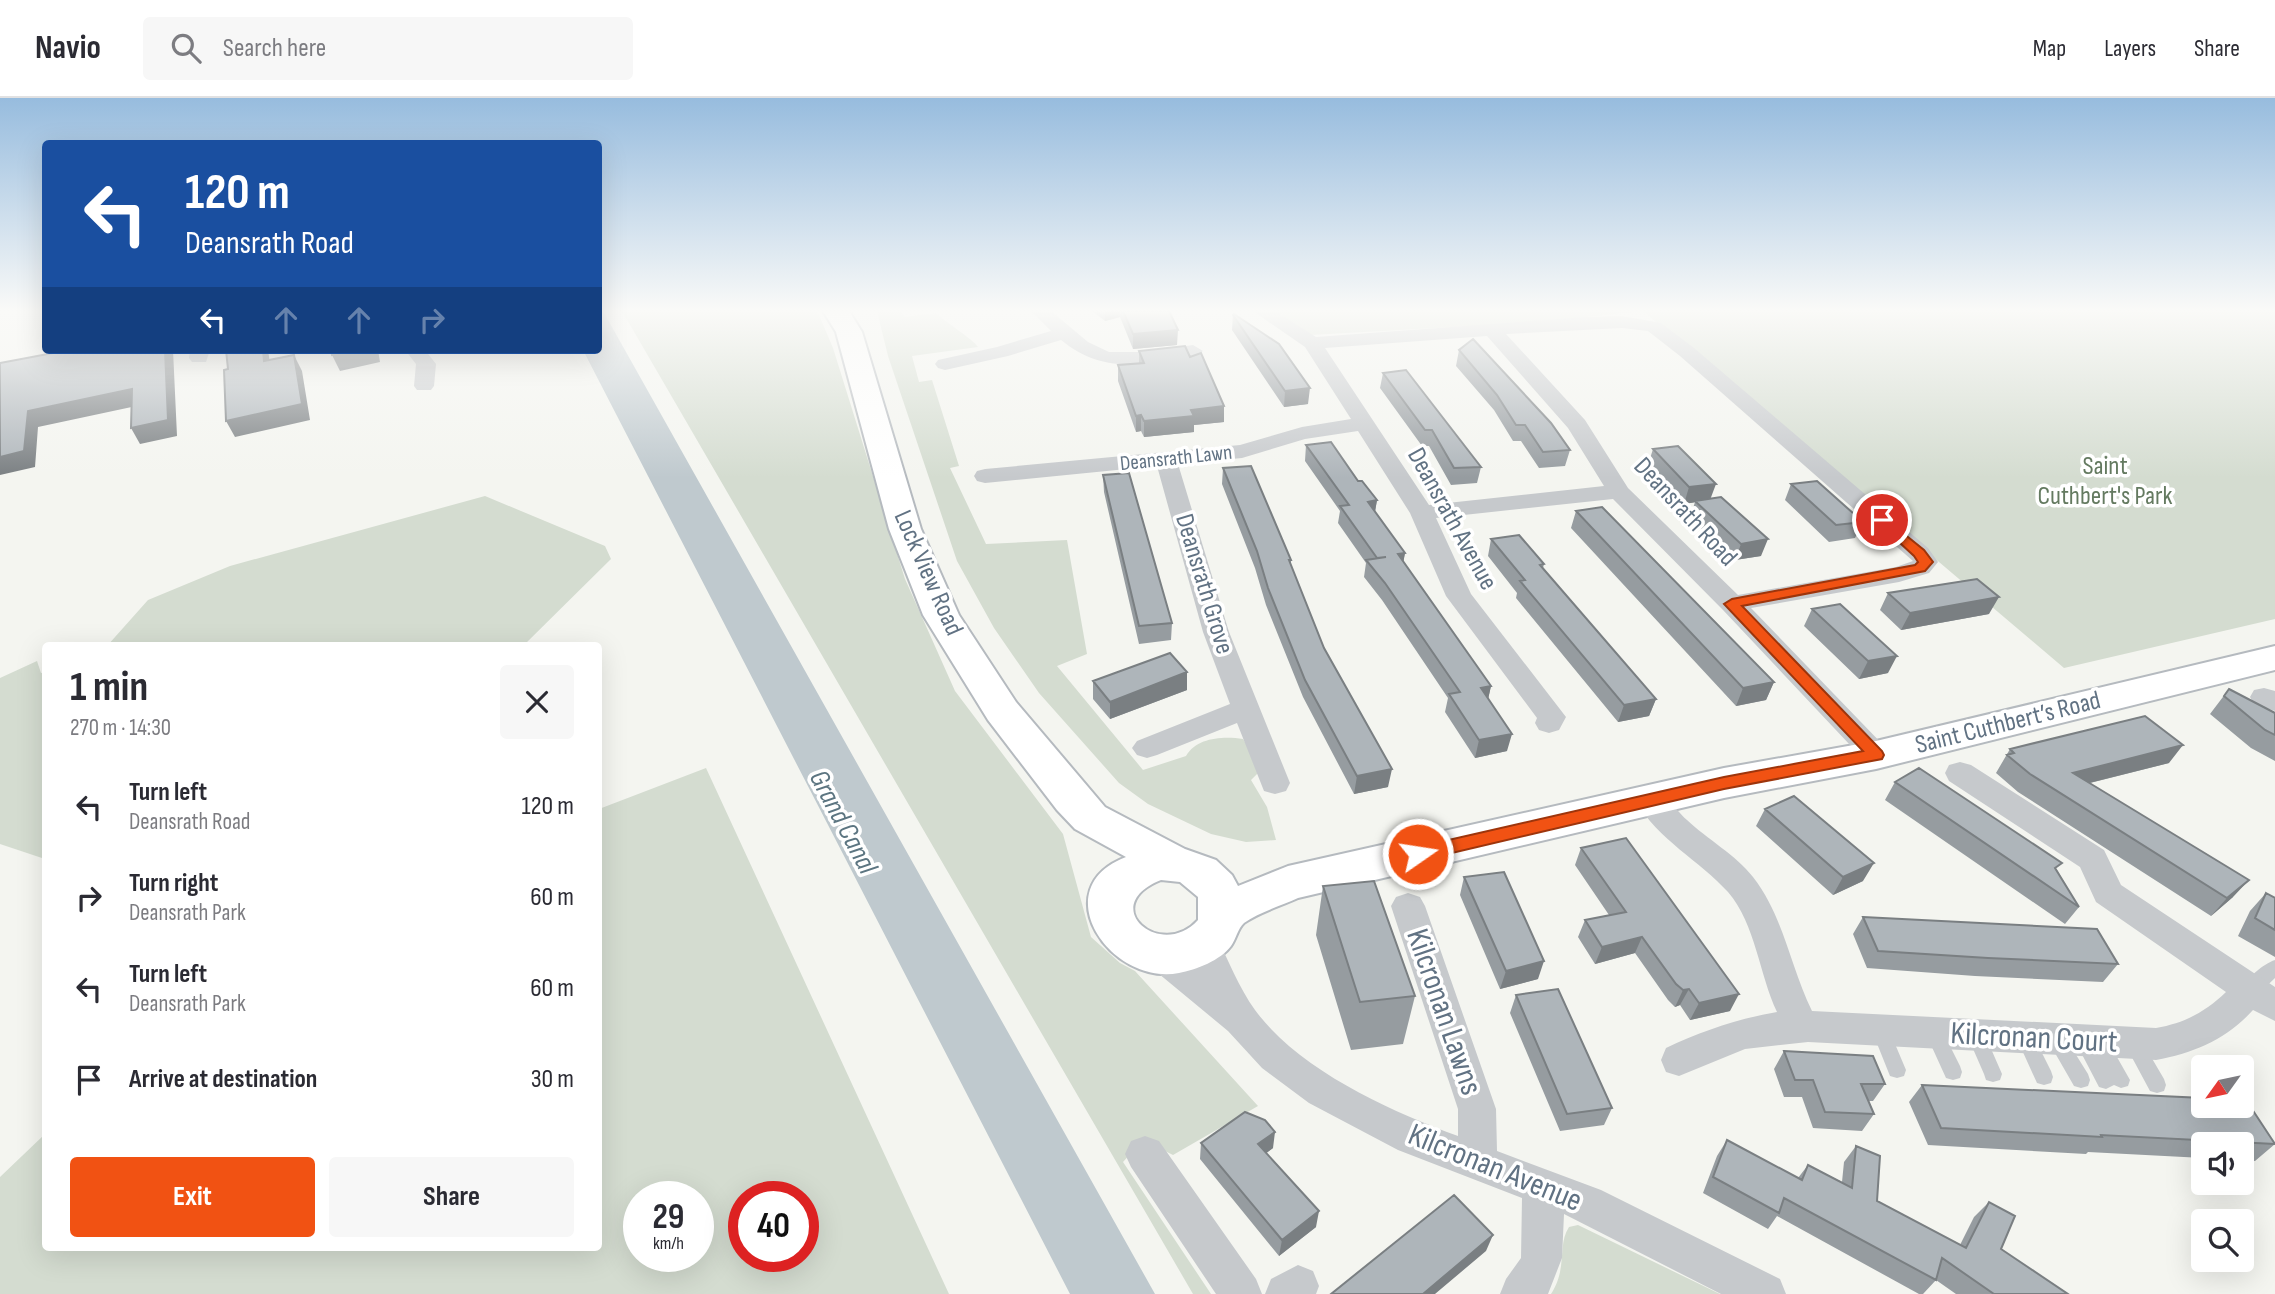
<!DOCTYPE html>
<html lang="en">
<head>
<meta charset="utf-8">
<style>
	body { margin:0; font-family:"Sofia Sans Condensed",sans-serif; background:#f7f7f7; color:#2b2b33; height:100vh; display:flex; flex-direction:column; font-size:26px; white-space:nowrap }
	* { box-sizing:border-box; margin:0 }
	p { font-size:23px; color:#7c7c81 }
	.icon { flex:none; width:38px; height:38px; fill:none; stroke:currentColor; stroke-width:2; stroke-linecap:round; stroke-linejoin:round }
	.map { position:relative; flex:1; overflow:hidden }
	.panel { position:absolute; left:42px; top:544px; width:560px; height:609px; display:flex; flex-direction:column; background:#fff; border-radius:7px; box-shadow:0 7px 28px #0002 }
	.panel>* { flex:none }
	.hud { position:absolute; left:42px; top:42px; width:560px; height:214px; border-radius:7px; box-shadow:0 7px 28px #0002; background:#1a4fa0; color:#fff; overflow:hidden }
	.needle { width:46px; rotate:237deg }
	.fabs { position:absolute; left:2191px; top:957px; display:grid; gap:14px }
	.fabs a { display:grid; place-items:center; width:63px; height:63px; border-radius:7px; background:#fff; box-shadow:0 7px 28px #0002; font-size:35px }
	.speed { position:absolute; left:623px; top:1083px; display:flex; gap:14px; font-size:35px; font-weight:700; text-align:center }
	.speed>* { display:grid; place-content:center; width:91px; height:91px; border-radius:50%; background:#fff; box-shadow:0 7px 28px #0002; line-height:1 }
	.speed small { font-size:18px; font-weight:400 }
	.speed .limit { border:10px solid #d22; background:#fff; color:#111 }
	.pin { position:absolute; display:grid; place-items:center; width:60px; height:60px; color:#fff; margin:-30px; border:4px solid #fff; border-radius:50%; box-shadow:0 2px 7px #0007 }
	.me { position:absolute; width:77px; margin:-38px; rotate:77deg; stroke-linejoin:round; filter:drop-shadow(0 0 5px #0008) }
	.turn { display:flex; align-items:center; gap:24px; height:147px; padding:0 28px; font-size:32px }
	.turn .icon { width:91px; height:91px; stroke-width:2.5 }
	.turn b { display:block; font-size:49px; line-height:60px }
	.lanes { display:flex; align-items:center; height:66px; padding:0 28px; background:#0003; justify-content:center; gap:35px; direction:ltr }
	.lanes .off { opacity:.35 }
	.round { display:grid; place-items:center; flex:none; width:74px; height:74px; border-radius:7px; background:#f7f7f7 }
	.summary { display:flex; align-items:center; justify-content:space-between; height:119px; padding:0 28px }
	h1 { font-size:42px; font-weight:700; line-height:52px }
	.button { display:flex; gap:14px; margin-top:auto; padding:14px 28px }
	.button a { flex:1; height:80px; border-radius:7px; background:#f15213; color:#fff; font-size:28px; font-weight:700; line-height:80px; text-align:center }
	.button a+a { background:#f7f7f7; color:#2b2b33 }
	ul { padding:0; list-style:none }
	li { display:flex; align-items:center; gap:21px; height:91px; padding:0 28px }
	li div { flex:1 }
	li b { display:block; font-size:26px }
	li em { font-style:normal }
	header { display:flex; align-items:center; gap:42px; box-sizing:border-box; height:98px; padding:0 35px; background:#fff; border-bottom:2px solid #e1e1e2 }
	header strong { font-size:33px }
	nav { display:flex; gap:38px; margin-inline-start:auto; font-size:24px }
	.search { width:490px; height:63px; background:#f7f7f7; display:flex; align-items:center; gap:18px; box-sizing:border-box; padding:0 24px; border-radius:7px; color:#7c7c81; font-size:26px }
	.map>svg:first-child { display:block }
	.green { fill:#d4dcd0; fill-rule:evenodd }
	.water { fill:#bfc9ce }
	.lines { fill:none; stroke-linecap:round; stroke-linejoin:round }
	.secondary-casing { stroke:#b5babf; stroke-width:4 }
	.lane { fill:#c6c9cc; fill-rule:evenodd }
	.street { fill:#c6c9cc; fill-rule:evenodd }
	.secondary { fill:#fff; fill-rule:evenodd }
	.wall { fill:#969ca0 }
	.shaded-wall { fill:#7a7f82 }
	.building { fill:#aeb5ba; stroke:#7a7f82; stroke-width:2 }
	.route { fill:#f15213; stroke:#9d350c; stroke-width:2 }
	.labels { text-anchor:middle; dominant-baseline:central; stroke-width:7; stroke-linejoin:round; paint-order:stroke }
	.far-street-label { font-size:21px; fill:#617283; stroke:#fff }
	.park-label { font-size:26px; fill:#647a60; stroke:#fff }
	.street-label { font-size:26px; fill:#617283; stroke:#fff }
	.water-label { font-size:28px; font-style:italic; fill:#5c7581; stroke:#fff }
	.near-street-label { font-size:32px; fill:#617283; stroke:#fff }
</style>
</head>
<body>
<header>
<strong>Navio</strong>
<div class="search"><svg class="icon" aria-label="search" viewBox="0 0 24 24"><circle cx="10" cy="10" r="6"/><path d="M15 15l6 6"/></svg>Search here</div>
<nav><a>Map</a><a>Layers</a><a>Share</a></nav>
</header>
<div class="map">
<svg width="2275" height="1196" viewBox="0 0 2275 1196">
	<rect width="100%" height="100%" fill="#f4f5f0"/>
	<path class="green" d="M622,213H815L819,217L833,250L905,481L955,593L1063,736L1091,839L1120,865L1135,873L1258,1008L1173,1057L1143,1042L1123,1064L1211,1196H1193Z
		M877,213H901L904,219L936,215C945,224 973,241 978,249L912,258L919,284L932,282L959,368L950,370L986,446L1067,442L1087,556L1057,568L1143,672L1186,658C1197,639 1224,638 1243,641L1262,671L1251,682L1267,709L1276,742L1246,744L1211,736L1148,706L1119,685L1039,595L994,530L957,463L888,258Z
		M1271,213H2275V521L2064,570L1643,213L1528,225L1310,237Z
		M485,398L605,448L611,461L523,548H107L148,502L230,468Z
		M37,563L41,575L46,574L45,761L0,746V580Z
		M706,670L949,1196H0V1079L45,1036L46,1150H598L599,711ZM698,1099V1158H639V1099ZM803,1099V1158H744V1099Z
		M1578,1127L1720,1196H1551C1568,1170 1557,1147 1569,1129Z"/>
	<path class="water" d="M599,213H603L1155,1196H1070L583,252H598Z"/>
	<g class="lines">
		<defs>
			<path id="secondary" d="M823,213H849L862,234L921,431L959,517L1016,604L1105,709L1185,751L1216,762L1232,777L1238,788L1288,768L1724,670L1876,643L2275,548V572L1876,671L1724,700L1298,800C1281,808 1259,814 1244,825C1238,830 1236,841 1231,848C1221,862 1196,872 1179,875C1110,888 1044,790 1126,759L1075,731L1057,712L988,622L923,517L889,431L836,234ZM1161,782L1180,784L1198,799V822C1161,863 1096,808 1161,782Z"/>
		</defs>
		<use href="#secondary" class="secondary-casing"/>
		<path class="lane" d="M2275,862V880C2266,888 2257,901 2244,896L2241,891C2247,880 2263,866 2275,862Z
			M1881,925L1887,927L1906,972L1904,978L1897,980L1890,978L1872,933L1875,927Z
			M1935,928L1941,930L1960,968L1962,974L1960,980L1953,982L1946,980L1926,936L1929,930Z
			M1976,929L1982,931L1985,937L2002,976L2000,982L1993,984L1986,982L1984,976L1967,937L1970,931Z
			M2026,933L2032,935L2051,973L2053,979L2051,985L2044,987L2037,985L2017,941L2020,935Z
			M2057,934L2063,936L2088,976L2090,982L2088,988L2081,990L2074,988L2051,948L2048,942L2051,936Z
			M2084,935L2092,940L2099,936L2105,938L2130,982L2128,988L2121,990L2114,987L2106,991L2099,989L2075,943L2078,937Z
			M2134,938L2140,940L2164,981L2166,987L2164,993L2157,995L2150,993L2128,952L2125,946L2128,940Z"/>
		<path class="street" d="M1031,213H1051L1088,244L1109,254H1144L1193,247L1203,253L1193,259C1142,266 1104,277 1061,242L1008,258L945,272L938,270L935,266L938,262L997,249L1051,233Z
			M1253,213H1275L1316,239L1585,219L1622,218L1661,225L1694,250L1928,450L1938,464L1929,475L1899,484L1751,510L1886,650L1891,657L1886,664L1876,667L1866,664L1723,512L1613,401L1436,420L1471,496L1566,619L1559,632L1549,635L1539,632L1535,625L1537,620L1446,498L1410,415L1358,333L1305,341L1242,360L1178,366L1229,534L1290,685L1286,693L1275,696L1264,693L1237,625L1157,657L1147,660L1137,657L1132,650L1137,643L1230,606L1203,534L1157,368L985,385L977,383L974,378L977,373L985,371L1240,347L1302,329L1351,321L1305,249ZM1622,230L1648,233L1680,258L1913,463L1896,469L1738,497L1628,390L1585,322L1506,236ZM1487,238L1568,330L1604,388L1429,407L1325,250Z
			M190,252H210L206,264H192L189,260Z
			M405,252H425L436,266L434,288L431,292H417L414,288L416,266Z
			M2264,590L2275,593V613L2254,606L2250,599L2254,592Z
			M1960,664L1971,667L2104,752L2121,787L2275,889V923L2253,912C2227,941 2194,955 2156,962L1808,944L1745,951L1679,978L1666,974L1661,962L1666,950C1702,933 1737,921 1777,914C1759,876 1756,827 1728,794C1699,762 1658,742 1636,703L1640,695C1664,688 1671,708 1687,722C1707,741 1736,757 1753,779C1784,819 1790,868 1812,913L2156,930C2185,925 2205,914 2226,894L2096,804L2080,769L1949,683L1945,675L1949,667Z
			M1408,795L1420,799L1425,808L1496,1011L1497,1053L1601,1092L1780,1181L1786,1196H1721L1564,1116L1562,1160L1548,1196H1500L1506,1181L1521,1160L1522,1100L1398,1052L1309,1005L1262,970L1228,933L1147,866L1142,856L1147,846C1169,838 1179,852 1195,865L1186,846L1191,836L1203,832L1215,836C1228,861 1239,890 1255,912C1299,972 1390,1013 1458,1038V1011L1391,808L1396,799Z
			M1145,1038L1159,1043L1256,1181L1262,1196H1216L1131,1069L1125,1056L1131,1043Z
			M1298,1167L1313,1173L1319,1188L1316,1196H1265L1271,1181Z"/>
		<use href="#secondary" class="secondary"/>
	</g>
	<path class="wall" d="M1092,213H1169L1177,247L1133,251L1120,219L1105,223Z
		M1233,217L1308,306L1284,309L1232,232Z
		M1459,252L1570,352L1565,368L1539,370L1521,343H1513L1494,312L1456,268Z
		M1139,253L1190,259L1224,324L1194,327V334L1144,339L1141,333L1136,334L1118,283V267L1139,265Z
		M1383,275L1481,369L1477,385L1451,387L1429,348H1422L1380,290Z
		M1306,347L1358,383L1377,402L1375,414L1405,455L1403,464L1491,588L1488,601L1507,653L1475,660L1445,614L1448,600L1382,502L1364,479L1366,465L1338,425L1340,413L1305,363Z
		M1653,351L1711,401L1761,458L1735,462L1690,420L1695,404L1684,406L1648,367Z
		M1223,370L1291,462V467L1324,550L1388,689L1354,696L1303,599L1266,507L1255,470L1222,386Z
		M1103,377L1172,525L1171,542L1139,546L1104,394Z
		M1791,386L1863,424L1855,440L1829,444L1785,402Z
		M1576,413L1774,584L1766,602L1736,608L1571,430Z
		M1491,441L1544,466L1543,470L1656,601L1649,618L1618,624L1516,500L1517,495L1488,458Z
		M1888,495L1989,516L1901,532L1880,512Z
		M1812,511L1888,575L1859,581L1804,528Z
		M1187,574V592L1110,621L1093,601V583Z
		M2229,591L2275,615V663L2251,650L2210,616Z
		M2010,651L2169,665L2090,685L2233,799L2211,818L2018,694L1996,675Z
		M1895,684L2057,772L2079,809L2065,826L1885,702Z
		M1765,711L1863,783L1833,797L1756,728Z
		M1581,750L1730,913L1690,922L1680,907L1675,909L1668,902L1635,855L1595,866L1578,839L1585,822L1609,817L1575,767Z
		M1464,779L1538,881L1500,891L1460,797Z
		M1323,788L1415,898L1403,946L1351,952L1316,837Z
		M2266,795L2275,800V859L2238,838L2250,813Z
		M1863,819L2118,866L2103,884L1975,878L1867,870L1853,836Z
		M1516,897L1612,1010L1604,1027L1560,1033L1510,915Z
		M1784,953L1885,986L1873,1003H1869L1874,1016L1862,1033L1813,1030L1802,999H1784L1774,971Z
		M1922,987L2275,1046L2255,1063L2242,1062V1046H2203V1060L2088,1054L2086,1056L1928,1047L1909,1004Z
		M1727,1042L1798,1080L1808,1067L1842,1084L1844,1064L1856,1048L1877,1103L1960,1147L1974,1119L1989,1104L2001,1151L2068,1196H1956L1936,1182L1923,1196H1919L1777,1118L1768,1131L1703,1095L1717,1058Z
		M1201,1045L1273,1050L1266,1055L1316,1129L1279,1158L1200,1061Z"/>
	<path class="shaded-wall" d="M1105,213H1120V219L1105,223Z
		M1178,232L1177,247L1133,251V236Z
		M165,252H173L177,338L140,346L131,330Z
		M263,252H268L272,279L264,263Z
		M358,252H378L380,264L340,273L332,257Z
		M294,257L302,273L310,322L235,339L226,323Z
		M1310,290L1308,306L1284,309L1285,293Z
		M132,291L141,307L38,329L35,369L0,377V359L28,313Z
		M1224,308V324L1194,327V334L1144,339V323L1191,312Z
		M1141,317V333L1136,334V318Z
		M1716,386L1710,402L1684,406L1689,389Z
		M1377,402L1374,419L1368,404Z
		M1768,441L1761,458L1735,462L1741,446Z
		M1405,455L1402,472L1398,456Z
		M1999,499L1989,516L1901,532L1910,515Z
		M1897,558L1888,575L1859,581L1868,563Z
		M1187,574V592L1110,621V604Z
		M1774,584L1766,602L1736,608L1743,590Z
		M1491,588L1487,606L1481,590Z
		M1656,601L1649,618L1618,624L1624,607Z
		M1512,636L1507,653L1475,660L1479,642Z
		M2183,647L2169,665L2061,692L2073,675Z
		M1392,671L1388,689L1354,696L1357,678Z
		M1874,765L1863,783L1833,797L1843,779Z
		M2249,782L2233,799L2211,818L2227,800Z
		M1642,839L1635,855L1595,866L1602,849Z
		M1544,863L1538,881L1500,891L1506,873Z
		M1689,891L1680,907L1675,909L1683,892Z
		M1739,896L1730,913L1690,922L1699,905Z
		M1275,1034L1273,1050L1256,1063L1258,1046Z
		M1319,1113L1316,1129L1279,1158L1282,1142Z
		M1493,1137L1486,1153L1435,1196H1423Z"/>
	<path class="building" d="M1123,213H1169L1178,232L1133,236Z
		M1234,216L1279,246L1310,290L1285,293L1233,217Z
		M1473,241L1551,325L1570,352L1543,354L1525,327H1516L1497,297L1459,252Z
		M1185,248L1190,259L1201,255L1224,308L1191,312L1194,318L1144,323L1141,317L1136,318L1118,267L1144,265L1139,253Z
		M69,252H165L168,322L131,330L132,291L28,313L24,353L0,359V265Z
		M226,252H263L264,263L294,257L302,306L226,323L224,272L228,271Z
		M331,252H358L332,257Z
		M1406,272L1481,369L1454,370L1432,332H1425L1383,275Z
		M1331,344L1358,383H1362L1377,402L1368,404L1405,455L1398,456L1491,588L1481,590L1512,636L1479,642L1449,596L1460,594L1385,485L1366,462L1386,459L1377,460L1340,408L1349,407L1306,347Z
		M1678,348L1716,386L1689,389L1653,351Z
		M1251,368L1291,462H1289L1324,550L1392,671L1357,678L1305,582L1268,490L1257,453L1223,370Z
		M1129,375L1172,525L1139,528L1103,377Z
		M1817,383L1863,424L1836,427L1791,386Z
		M1721,399L1768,441L1741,446L1695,403Z
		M1602,409L1774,584L1743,590L1576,413Z
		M1519,437L1544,466L1540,467L1656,601L1624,607L1520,483L1525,482L1491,441Z
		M1977,481L1999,499L1910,515L1888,495Z
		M1840,506L1897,558L1868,563L1812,511Z
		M1170,555L1187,574L1110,604L1093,583Z
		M2229,591L2275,615V637L2265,632L2224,598Z
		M2145,618L2183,647L2073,675L2249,782L2227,800L2030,676L2007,657L2014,655L2010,651Z
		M1919,670L2062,765L2055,770L2079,809L1895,684Z
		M1794,698L1874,765L1843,779L1765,711Z
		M1626,740L1739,896L1699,905L1689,891L1683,892L1676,886L1642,839L1602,849L1585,822L1626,814L1581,750Z
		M1504,774L1544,863L1506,873L1464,779Z
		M1374,783L1415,898L1360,904L1323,788Z
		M2266,795L2275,800V832L2255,820Z
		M1863,819L2097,831L2118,866L1988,860L1878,853Z
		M1558,891L1612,1010L1567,1016L1516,897Z
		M1784,953L1873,958L1885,986H1861L1874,1016L1825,1014L1813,982H1795Z
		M1922,987L2203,1000V1008H2242V1002H2246L2275,1046L2101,1037L2102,1039L1941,1030Z
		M1245,1014L1265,1022L1275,1034L1258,1046L1319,1113L1282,1142L1201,1045Z
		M1727,1042L1802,1082L1808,1067L1852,1090L1856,1048L1880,1058L1877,1103L1966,1150L1989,1104L2015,1118L2001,1151L2068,1196H1994L1942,1160L1936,1182L1784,1100L1779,1115L1713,1079Z
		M1454,1097L1493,1137L1423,1196H1331Z"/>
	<linearGradient id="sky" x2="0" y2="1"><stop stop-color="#97bcde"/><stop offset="0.56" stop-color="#fafaf8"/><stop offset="1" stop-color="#fafaf8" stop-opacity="0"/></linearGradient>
	<rect width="2275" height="380" fill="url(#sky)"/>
	<path class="route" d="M1882,418L1924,452L1933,464L1925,473L1742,508L1882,653L1884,657L1882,661L1724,691L1418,763L1411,761L1409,756L1411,751L1418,749L1724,679L1863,653L1724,506L1732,501L1915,467L1918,464L1914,458L1875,422Z"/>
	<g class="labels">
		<g class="far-street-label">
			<text transform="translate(1176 360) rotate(-6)">Deansrath Lawn</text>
		</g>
		<g class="park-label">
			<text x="2105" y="368">Saint<tspan x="2105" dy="30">Cuthbert's Park</tspan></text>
		</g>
		<g class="street-label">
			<text transform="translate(1685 414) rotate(47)">Deansrath Road</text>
			<text transform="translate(1452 421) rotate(61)">Deansrath Avenue</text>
			<text transform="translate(928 475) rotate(66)">Lock View Road</text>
			<text transform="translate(1204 486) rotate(73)">Deansrath Grove</text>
			<text transform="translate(2008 625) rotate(-14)">Saint Cuthbert’s Road</text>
		</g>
		<g class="water-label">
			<text transform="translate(843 724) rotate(62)">Grand Canal</text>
		</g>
		<g class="near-street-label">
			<text transform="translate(1444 914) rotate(71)">Kilcronan Lawns</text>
			<text transform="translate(2034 940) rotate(3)">Kilcronan Court</text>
			<text transform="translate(1495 1070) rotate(22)">Kilcronan Avenue</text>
		</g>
	</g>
</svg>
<div class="fabs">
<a><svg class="needle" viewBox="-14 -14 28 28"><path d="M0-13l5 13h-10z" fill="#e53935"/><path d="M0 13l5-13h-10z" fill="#7c7c81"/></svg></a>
<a><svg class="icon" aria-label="sound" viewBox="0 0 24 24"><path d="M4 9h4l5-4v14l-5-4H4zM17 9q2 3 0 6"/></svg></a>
<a><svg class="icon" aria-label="search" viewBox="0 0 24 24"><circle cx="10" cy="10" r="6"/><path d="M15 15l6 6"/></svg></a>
</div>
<div class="speed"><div>29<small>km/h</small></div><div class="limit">40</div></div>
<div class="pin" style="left:1882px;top:422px;background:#d93025"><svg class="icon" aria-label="arrive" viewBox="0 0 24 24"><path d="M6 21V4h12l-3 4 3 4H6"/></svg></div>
<svg class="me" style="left:1418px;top:756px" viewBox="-20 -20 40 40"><circle r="17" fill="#f15213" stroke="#fff" stroke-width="3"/><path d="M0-11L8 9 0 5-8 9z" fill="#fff"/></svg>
<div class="hud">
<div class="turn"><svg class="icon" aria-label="left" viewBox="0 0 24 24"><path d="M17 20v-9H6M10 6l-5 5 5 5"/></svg><div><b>120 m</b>Deansrath Road</div></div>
<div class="lanes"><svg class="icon" aria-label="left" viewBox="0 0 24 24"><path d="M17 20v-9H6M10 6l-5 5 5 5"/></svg><svg class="icon off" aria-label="ahead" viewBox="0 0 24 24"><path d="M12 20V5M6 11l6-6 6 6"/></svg><svg class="icon off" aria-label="ahead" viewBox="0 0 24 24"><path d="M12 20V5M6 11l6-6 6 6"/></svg><svg class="icon off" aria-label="right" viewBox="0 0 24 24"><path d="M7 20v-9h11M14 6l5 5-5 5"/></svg></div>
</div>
<section class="panel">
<div class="summary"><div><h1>1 min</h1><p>270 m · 14:30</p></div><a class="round"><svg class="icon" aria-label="close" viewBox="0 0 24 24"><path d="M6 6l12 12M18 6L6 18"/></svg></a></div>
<ul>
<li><svg class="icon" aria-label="left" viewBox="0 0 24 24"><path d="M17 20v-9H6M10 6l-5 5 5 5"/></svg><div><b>Turn left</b><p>Deansrath Road</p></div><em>120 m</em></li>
<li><svg class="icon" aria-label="right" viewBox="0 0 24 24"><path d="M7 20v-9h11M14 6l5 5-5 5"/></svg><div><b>Turn right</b><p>Deansrath Park</p></div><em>60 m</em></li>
<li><svg class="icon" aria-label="left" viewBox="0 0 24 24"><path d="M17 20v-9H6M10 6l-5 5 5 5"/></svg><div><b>Turn left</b><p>Deansrath Park</p></div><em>60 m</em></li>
<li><svg class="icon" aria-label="arrive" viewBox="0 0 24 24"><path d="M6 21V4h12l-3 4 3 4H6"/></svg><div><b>Arrive at destination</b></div><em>30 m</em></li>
</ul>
<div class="button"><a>Exit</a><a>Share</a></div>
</section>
</div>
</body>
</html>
